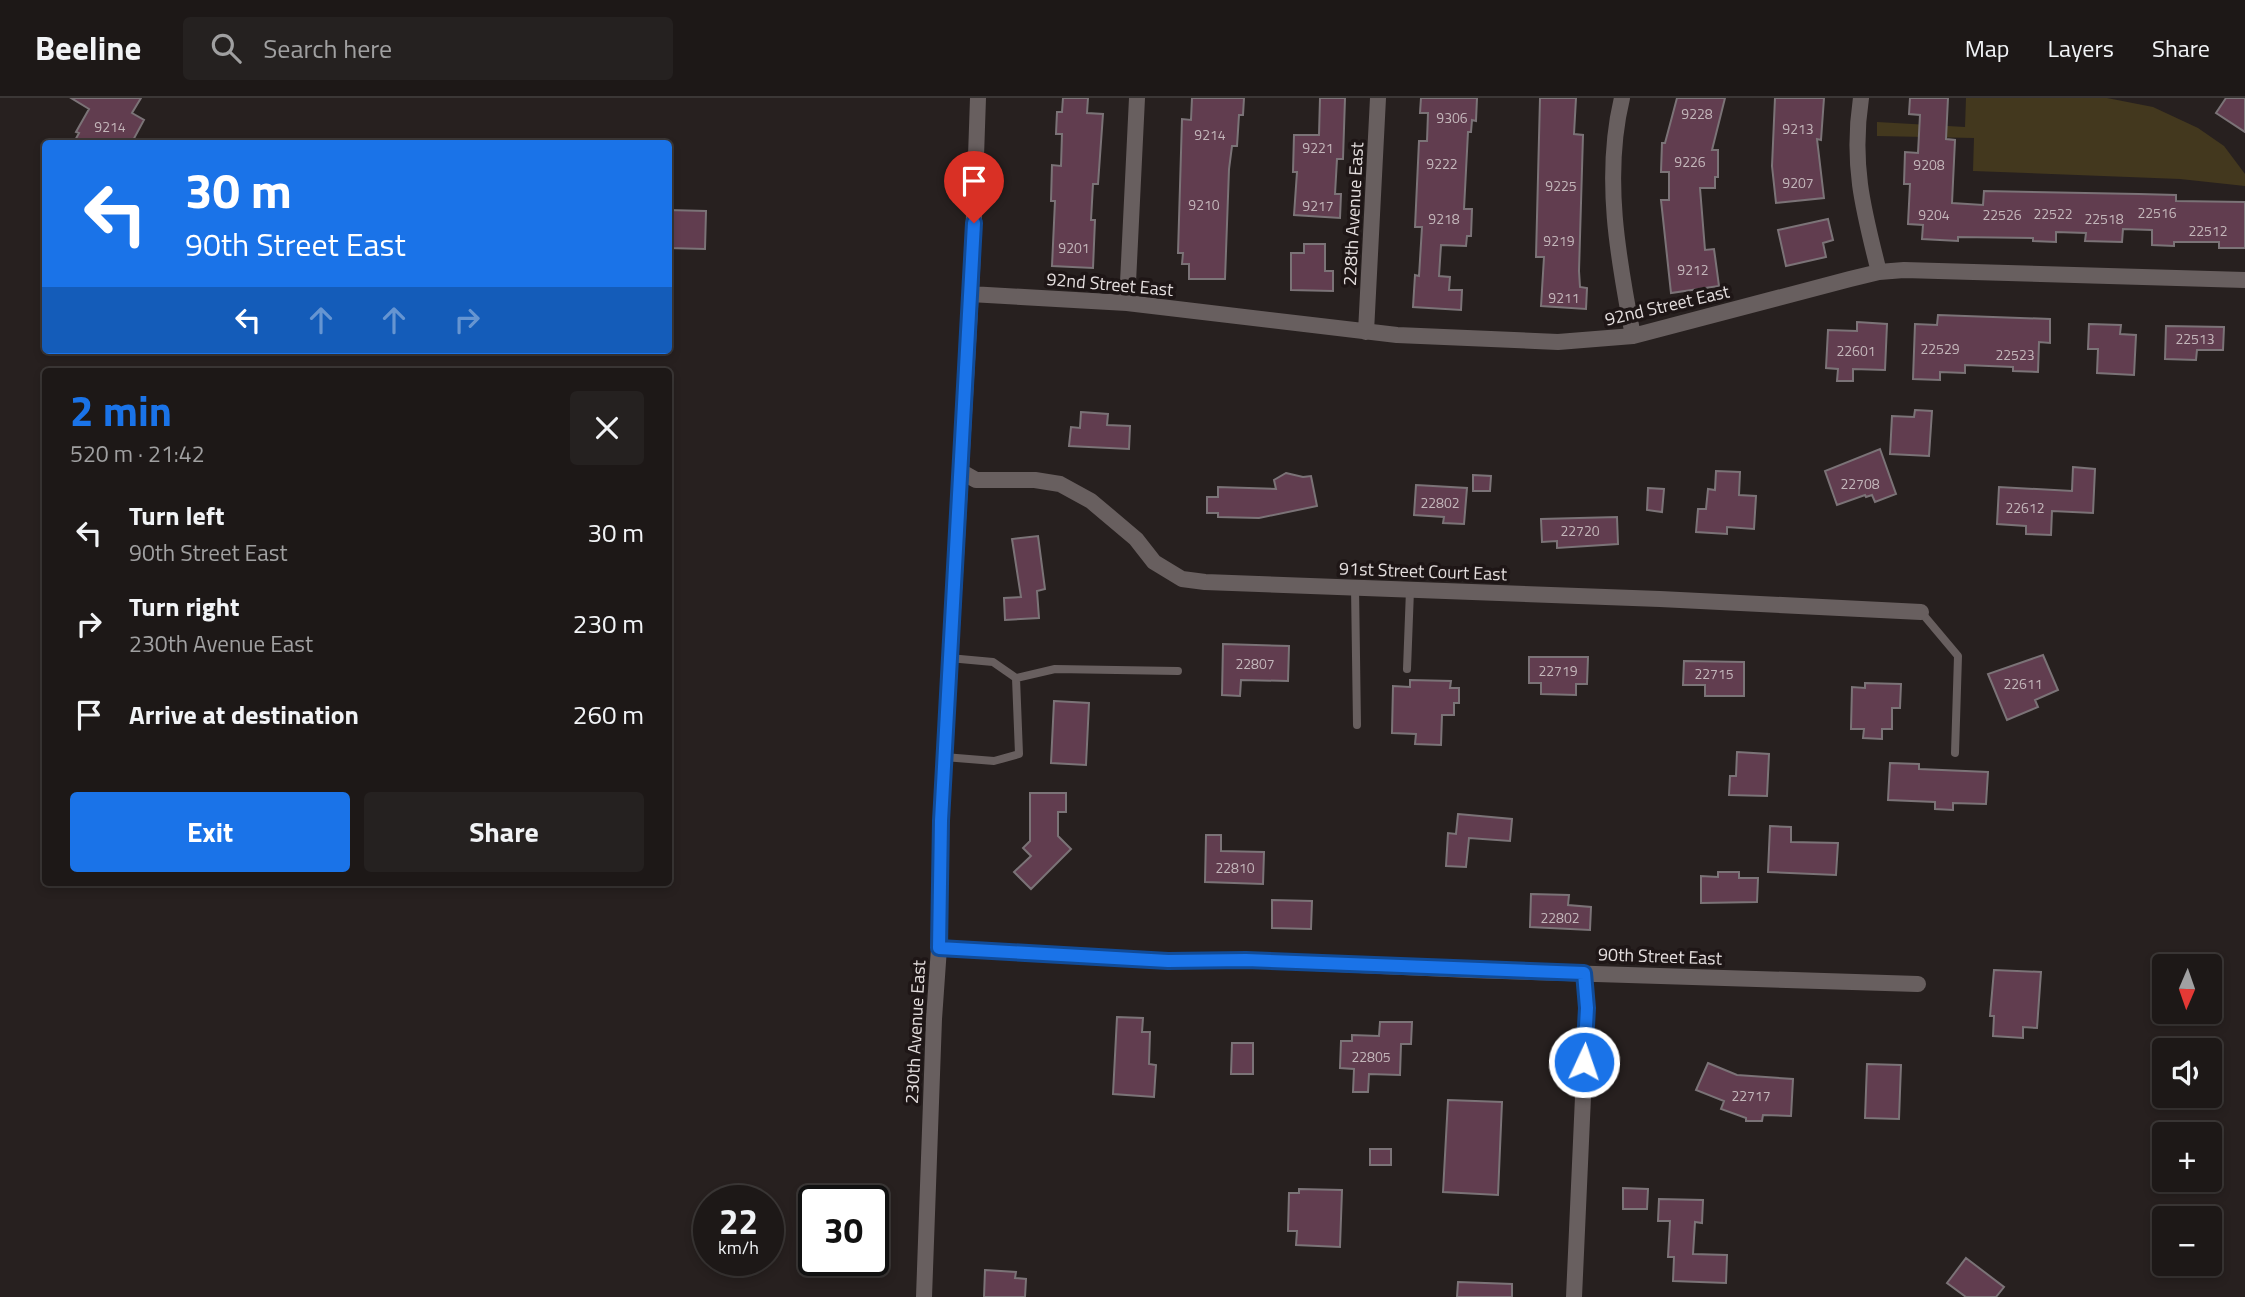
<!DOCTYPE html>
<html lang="en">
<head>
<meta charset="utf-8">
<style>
	body { margin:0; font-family:"Titillium Web",sans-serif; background:#252120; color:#f1f3f6; height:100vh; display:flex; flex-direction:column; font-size:26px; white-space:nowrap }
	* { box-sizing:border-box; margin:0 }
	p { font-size:23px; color:#a0a0a1 }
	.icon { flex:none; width:38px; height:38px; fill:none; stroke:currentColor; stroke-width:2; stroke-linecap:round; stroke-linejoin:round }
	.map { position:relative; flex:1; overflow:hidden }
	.details { position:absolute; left:42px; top:270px; width:630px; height:518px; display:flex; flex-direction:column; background:#1d1817; border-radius:7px; box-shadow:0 4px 10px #0003,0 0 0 2px #3b3736 }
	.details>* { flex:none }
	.hud { position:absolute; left:42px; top:42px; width:630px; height:214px; border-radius:7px; box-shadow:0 4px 10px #0003,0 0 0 2px #3b3736; background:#1a73e8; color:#fff; overflow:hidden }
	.needle { width:46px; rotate:182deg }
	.controls { position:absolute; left:2152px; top:856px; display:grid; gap:14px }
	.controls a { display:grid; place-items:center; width:70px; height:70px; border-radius:7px; background:#1d1817; box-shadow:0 4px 10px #0003,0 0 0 2px #3b3736; font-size:35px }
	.speed { position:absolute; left:693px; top:1087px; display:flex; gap:14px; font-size:35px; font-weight:700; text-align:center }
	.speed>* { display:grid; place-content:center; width:91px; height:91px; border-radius:50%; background:#1d1817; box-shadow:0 4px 10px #0003,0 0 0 2px #3b3736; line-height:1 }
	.speed small { font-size:18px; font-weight:400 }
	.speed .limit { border:4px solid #111; border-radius:10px; background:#fff; color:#111 }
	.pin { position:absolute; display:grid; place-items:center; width:60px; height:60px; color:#fff; margin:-72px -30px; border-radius:50% 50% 50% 0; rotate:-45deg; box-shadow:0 0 7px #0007 }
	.pin .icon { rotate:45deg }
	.me { position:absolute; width:77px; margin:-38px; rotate:3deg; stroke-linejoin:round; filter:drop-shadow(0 0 5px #0008) }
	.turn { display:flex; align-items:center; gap:24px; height:147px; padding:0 28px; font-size:32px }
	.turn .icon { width:91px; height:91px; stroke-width:2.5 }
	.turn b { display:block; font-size:49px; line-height:60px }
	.lanes { display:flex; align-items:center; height:66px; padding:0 28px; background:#0003; justify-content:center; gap:35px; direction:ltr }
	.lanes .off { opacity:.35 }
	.round { display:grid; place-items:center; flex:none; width:74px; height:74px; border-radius:7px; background:#252120 }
	.headline { display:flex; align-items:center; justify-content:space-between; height:119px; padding:0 28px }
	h1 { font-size:42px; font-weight:700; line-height:52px; color:#1a73e8 }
	.cta { display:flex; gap:14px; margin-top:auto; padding:14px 28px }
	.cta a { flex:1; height:80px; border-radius:7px; background:#1a73e8; color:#fff; font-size:28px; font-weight:700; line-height:80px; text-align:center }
	.cta a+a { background:#252120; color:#f1f3f6 }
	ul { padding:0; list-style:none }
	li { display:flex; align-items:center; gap:21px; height:91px; padding:0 28px }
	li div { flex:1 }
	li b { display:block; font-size:26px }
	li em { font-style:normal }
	header { display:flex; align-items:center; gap:42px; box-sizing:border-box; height:98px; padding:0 35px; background:#1d1817; border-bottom:2px solid #3b3736 }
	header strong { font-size:33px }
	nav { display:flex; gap:38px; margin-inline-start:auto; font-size:24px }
	.search { width:490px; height:63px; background:#252120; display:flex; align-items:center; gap:18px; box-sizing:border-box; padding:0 24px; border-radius:7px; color:#a0a0a1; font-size:26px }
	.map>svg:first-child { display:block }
	.green { fill:#43381e }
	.building { fill:#613d4f; stroke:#7b7377; stroke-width:2 }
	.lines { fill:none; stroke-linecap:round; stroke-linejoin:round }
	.service { stroke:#685f5f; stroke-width:8 }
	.minor { stroke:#685f5f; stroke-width:16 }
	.route-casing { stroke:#114b97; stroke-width:18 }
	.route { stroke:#1a73e8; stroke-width:12 }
	.labels { text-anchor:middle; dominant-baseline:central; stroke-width:7; stroke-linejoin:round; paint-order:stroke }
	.number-label { font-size:14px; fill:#c3b6ba }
	.street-label { font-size:18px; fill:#e4dede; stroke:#1e1616 }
</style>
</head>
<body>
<header>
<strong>Beeline</strong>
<div class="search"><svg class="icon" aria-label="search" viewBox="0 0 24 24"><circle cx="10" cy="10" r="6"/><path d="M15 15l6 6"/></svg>Search here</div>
<nav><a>Map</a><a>Layers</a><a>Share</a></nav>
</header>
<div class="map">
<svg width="2245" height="1199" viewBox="0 0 2245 1199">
	<rect width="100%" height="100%" fill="#27201f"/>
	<path class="green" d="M1966,0H2107L2153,9L2198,30L2224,48L2245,76V88L2180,81L1973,73L1974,40L1877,38V24L1965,29Z"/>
	<path class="building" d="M71,0H141L132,15L144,22L131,46H73L79,35L76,34L89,11Z
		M1063,0H1088L1087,15L1103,16L1098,86H1093L1091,122H1095L1093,170L1052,168L1055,103H1051L1052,67L1061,68L1062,36H1056L1057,14H1062Z
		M1192,0H1244L1243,17H1239L1237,48H1232L1229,71L1225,181H1189V166H1182L1183,155H1178L1182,21L1191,22Z
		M1320,0H1345L1343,61H1337L1335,96H1341L1340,120L1294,117L1297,74H1293L1294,37H1319Z
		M1421,0H1477L1476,23L1472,22L1471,34H1468L1464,111H1472L1471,138H1467L1466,148L1441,147L1439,178L1450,179L1449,192H1462L1461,212L1413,209L1415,177L1419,178L1422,129H1415L1419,43H1427L1428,15H1420Z
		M1540,0H1576L1574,36L1583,37L1579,173L1580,189L1587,190L1586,211L1541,208L1544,159H1536Z
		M1677,0H1725L1712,52H1718V79H1715V90H1700L1705,152L1714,151L1719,188L1671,195L1661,102H1669V74H1661L1662,45H1665Z
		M1775,0H1824L1821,42L1817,41L1824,100L1776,105L1772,68Z
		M1910,0H1948L1946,41L1955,42L1952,105L1983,107L1984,93L2139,96L2176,97V103L2245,104V150H2219V144H2174V148L2152,147V132L2123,131L2122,144L2085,143L2086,135L2056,134V144L2033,143V140L1958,139V143L1922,141L1923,127L1908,126L1910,86H1904L1905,54L1918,55L1920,17L1909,16Z
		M2226,0H2245V34L2216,15Z
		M668,112L706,113L705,151L668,150Z
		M1828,121L1833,142L1823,145L1826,159L1786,168L1778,132Z
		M1304,146H1325V173H1333V193L1291,192V155H1304Z
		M1938,217L2050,221V245L2039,244L2038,274L2013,273V269L1965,267V275L1940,274V282L1913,281L1915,226L1937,227Z
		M1857,224L1887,226L1885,272L1853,271V283H1837L1838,271L1826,270L1828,232L1857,233Z
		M2089,226L2121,227L2120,236L2136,237L2134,277L2097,275L2098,251H2088Z
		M2166,228L2224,229L2223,252H2197L2196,262L2165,261Z
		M1915,312L1932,313L1929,358L1890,356L1892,318L1914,319Z
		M1081,314L1108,316L1107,327L1130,328L1129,351L1069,348L1071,329L1080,330Z
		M1880,351L1896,396L1875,404L1872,397L1866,399L1865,397L1837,407L1825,373Z
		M2073,369L2095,371L2093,415L2052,413L2051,437L2026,436V428L1997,426L1999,389L2072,393Z
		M1716,373L1740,374L1739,397L1756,398L1754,431L1727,429V436L1696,434L1698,411H1706L1708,391L1715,392Z
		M1286,375L1303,379L1311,378L1317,408L1259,420L1218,419V415H1207V399H1218V389L1276,391L1274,382Z
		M1473,377L1491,378L1490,393H1473Z
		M1416,387L1467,390L1464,426L1443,425L1444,419L1414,417Z
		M1648,390L1664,391L1662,414L1647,412Z
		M1617,419L1618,446L1557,450V443L1542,444L1541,421Z
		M1038,438L1045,491L1037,493L1039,520L1005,522L1004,500L1021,499L1012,441Z
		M1223,546L1289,548L1288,583L1241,582L1240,598L1222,597Z
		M2043,557L2058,592L2035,602L2038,609L2007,622L1988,576Z
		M1529,559H1588L1587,586H1576V597L1541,596V585H1529Z
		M1684,563L1744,564V598H1705V587H1683Z
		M1410,582L1451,583L1450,590H1459V605H1454V617H1442L1441,647L1415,646L1416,636L1392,635L1393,588L1410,589Z
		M1865,585L1901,586L1900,610H1892V631H1882V641L1863,640L1864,631H1851L1852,589L1865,590Z
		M1054,603L1089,605L1086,667L1051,665Z
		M1737,654L1769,656L1767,698L1729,697L1730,678H1736Z
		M1890,665L1919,666V671L1988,674L1986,706L1953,705V712L1935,711V704L1888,702Z
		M1030,695H1066V714H1058V738L1071,751L1031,791L1014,774L1031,758L1023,750L1030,743Z
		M1458,716L1512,721L1510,743L1469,740L1466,769L1446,768L1448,735L1456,736Z
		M1770,728L1791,729V744L1838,745L1836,777L1768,774Z
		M1206,737H1221V753L1264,754L1263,786L1205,784Z
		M1718,774H1739V780H1758L1757,804L1701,805V778L1718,779Z
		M1531,796L1569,797L1568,807L1591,809L1590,832L1530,829Z
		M1272,802L1312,803L1311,831L1272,830Z
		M1994,872L2041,874L2037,930L2023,929V940L1993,938L1994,918H1990Z
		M1117,919L1143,920L1142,934H1150L1149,966L1156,967L1154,999L1113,996Z
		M1380,924H1412L1411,946H1401L1400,977L1369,976L1368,994H1353L1354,971L1340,970L1341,943H1352V937L1379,938Z
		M1232,945H1253V976H1231Z
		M1708,965L1737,977L1793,981L1791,1018L1763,1017L1762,1023H1746V1020L1721,1011L1724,1003L1696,992Z
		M1867,966L1901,967L1899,1021L1865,1020Z
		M1448,1002L1502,1004L1498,1097L1443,1094Z
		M1370,1051H1391V1067H1370Z
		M1623,1090L1648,1091L1647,1111H1623Z
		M1299,1091L1342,1092L1340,1149L1296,1147L1297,1133H1288L1289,1095H1299Z
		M1659,1101L1703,1102L1702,1125L1695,1124L1693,1156L1727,1157L1726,1185L1673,1183L1674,1159H1668L1670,1123H1658Z
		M1966,1160L2004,1189L1996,1199H1966L1947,1185Z
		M985,1172L1016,1174L1015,1180L1026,1181L1025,1199H984Z
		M1458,1184L1512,1186V1199H1457Z"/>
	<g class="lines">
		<path class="service" d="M1355,489L1357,627
			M1921,514L1958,558L1955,655
			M1407,571L1410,492
			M1016,580L1055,571L1178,573
			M944,659L994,663L1019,656L1016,580L993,564L949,560"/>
		<path class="minor" d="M1622,0C1603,78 1618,160 1633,238
			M1861,0C1851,66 1863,111 1879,174
			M970,196L1127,205L1397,237L1558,244L1633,238L1850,181L1879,174L1904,172L2245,182
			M1127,205L1137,0
			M1366,234L1378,0
			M960,373L976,382H1035L1060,386L1091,403L1136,441L1154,464L1182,481L1205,484L1660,501L1921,514
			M939,850L1168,863L1246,862L1470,872L1918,886
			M924,1199L934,921L939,850L941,724L972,175L978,0
			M1574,1199L1587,910L1584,875"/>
	</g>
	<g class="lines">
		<defs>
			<path id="route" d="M974,125L941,723L939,850L1168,863L1246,862L1584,875L1587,910L1584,964"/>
		</defs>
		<use href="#route" class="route-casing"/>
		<use href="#route" class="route"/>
	</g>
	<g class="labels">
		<g class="number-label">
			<text x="1697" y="15">9228</text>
			<text x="1452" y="19">9306</text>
			<text x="110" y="28">9214</text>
			<text x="1798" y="30">9213</text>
			<text x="1210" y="36">9214</text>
			<text x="1318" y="49">9221</text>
			<text x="1690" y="63">9226</text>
			<text x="1442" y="65">9222</text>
			<text x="1929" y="66">9208</text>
			<text x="1798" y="84">9207</text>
			<text x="1561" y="87">9225</text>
			<text x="1204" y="106">9210</text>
			<text x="1318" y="107">9217</text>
			<text x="2157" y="114">22516</text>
			<text x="2053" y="115">22522</text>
			<text x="1934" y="116">9204</text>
			<text x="2002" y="116">22526</text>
			<text x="1444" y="120">9218</text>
			<text x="2104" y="120">22518</text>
			<text x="2208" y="132">22512</text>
			<text x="1559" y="142">9219</text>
			<text x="1074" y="149">9201</text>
			<text x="1693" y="171">9212</text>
			<text x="1564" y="199">9211</text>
			<text x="2195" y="240">22513</text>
			<text x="1940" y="250">22529</text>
			<text x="1856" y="252">22601</text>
			<text x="2015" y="256">22523</text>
			<text x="1860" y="385">22708</text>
			<text x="1440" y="404">22802</text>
			<text x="2025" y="409">22612</text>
			<text x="1580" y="432">22720</text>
			<text x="1255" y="565">22807</text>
			<text x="1558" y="572">22719</text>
			<text x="1714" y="575">22715</text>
			<text x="2023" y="585">22611</text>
			<text x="1235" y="769">22810</text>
			<text x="1560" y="819">22802</text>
			<text x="1371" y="958">22805</text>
			<text x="1751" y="997">22717</text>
		</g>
		<g class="street-label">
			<text transform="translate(1353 116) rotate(-87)">228th Avenue East</text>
			<text transform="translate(1110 186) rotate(5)">92nd Street East</text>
			<text transform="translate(1667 207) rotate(-13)">92nd Street East</text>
			<text transform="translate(1423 473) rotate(2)">91st Street Court East</text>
			<text transform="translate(1660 858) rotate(2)">90th Street East</text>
			<text transform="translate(915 934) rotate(-87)">230th Avenue East</text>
		</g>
	</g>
</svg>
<div class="controls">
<a><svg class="needle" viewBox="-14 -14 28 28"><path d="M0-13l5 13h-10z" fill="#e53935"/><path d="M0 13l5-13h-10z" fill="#a0a0a1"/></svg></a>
<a><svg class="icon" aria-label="sound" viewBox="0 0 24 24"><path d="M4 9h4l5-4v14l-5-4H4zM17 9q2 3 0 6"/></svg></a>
<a>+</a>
<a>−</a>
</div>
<div class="speed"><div>22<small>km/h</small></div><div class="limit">30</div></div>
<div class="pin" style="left:974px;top:125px;background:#d93025"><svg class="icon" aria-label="arrive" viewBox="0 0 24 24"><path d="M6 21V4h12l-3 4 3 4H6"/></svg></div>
<svg class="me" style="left:1584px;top:964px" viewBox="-20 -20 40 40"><circle r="17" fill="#1a73e8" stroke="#fff" stroke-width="3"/><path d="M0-11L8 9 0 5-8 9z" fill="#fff"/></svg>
<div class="hud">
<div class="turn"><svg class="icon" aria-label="left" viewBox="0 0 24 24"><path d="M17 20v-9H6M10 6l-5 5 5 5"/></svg><div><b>30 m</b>90th Street East</div></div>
<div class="lanes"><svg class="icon" aria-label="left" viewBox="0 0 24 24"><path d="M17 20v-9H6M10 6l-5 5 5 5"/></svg><svg class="icon off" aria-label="ahead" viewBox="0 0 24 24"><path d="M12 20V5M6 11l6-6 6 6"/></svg><svg class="icon off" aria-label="ahead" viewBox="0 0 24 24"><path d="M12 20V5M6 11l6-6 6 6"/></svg><svg class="icon off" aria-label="right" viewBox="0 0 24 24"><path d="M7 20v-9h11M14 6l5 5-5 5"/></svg></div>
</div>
<section class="details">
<div class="headline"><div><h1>2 min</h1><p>520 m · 21:42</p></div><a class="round"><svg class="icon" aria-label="close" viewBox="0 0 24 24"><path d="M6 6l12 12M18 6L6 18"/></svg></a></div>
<ul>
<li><svg class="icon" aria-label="left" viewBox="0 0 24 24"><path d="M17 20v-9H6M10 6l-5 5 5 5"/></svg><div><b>Turn left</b><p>90th Street East</p></div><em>30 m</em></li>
<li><svg class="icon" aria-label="right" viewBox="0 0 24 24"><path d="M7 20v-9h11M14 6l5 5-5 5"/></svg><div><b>Turn right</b><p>230th Avenue East</p></div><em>230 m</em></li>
<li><svg class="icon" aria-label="arrive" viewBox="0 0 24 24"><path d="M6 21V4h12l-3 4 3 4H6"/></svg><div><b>Arrive at destination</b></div><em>260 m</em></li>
</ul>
<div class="cta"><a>Exit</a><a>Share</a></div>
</section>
</div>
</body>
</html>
